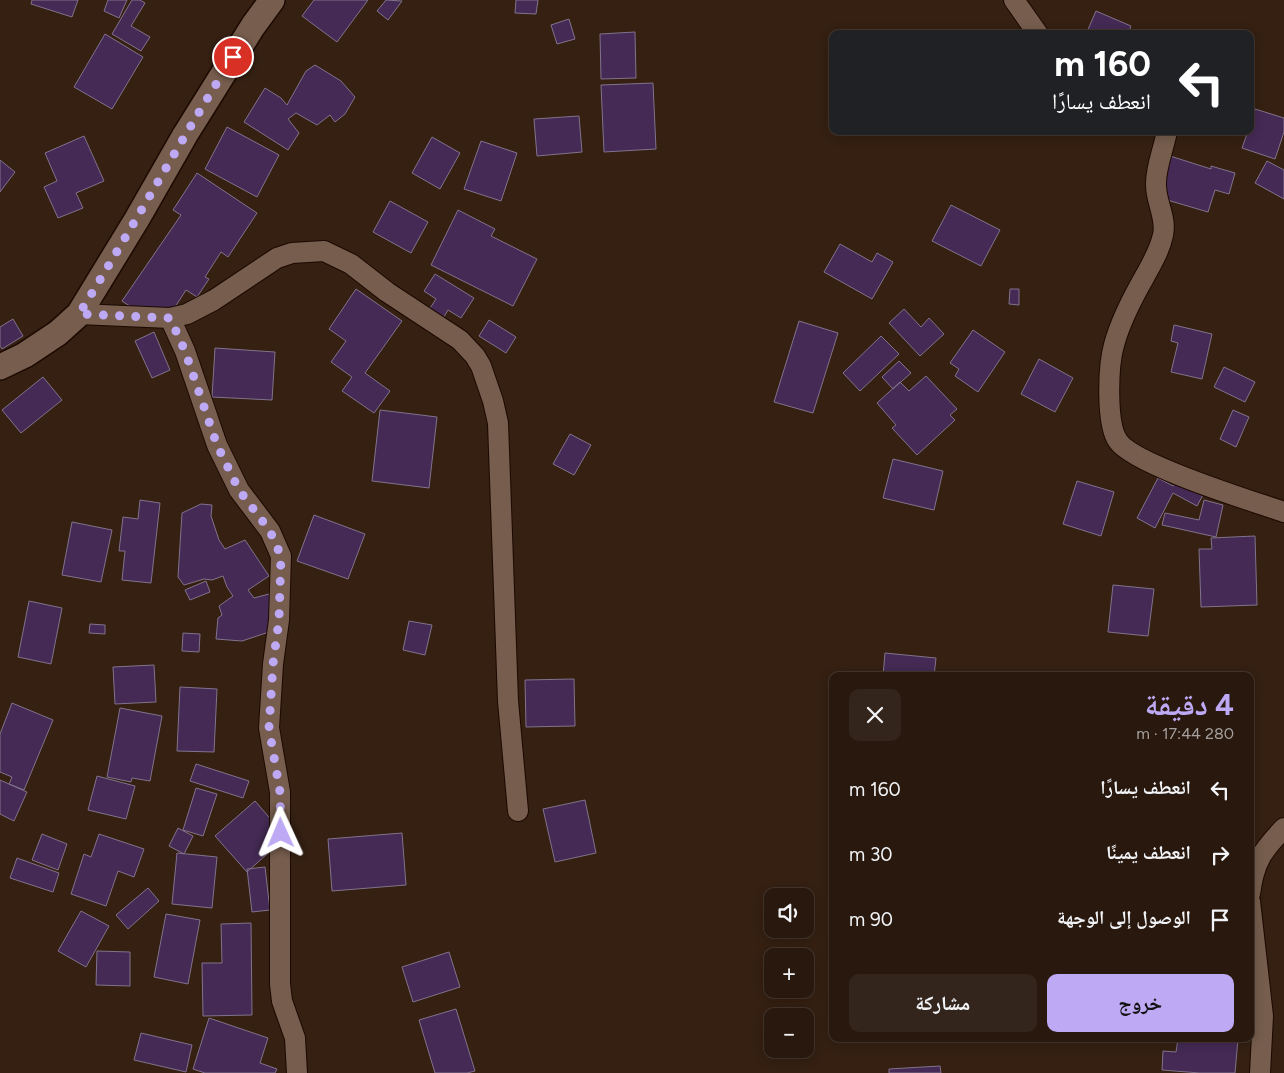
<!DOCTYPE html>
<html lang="ar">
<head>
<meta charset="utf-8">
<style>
	body { margin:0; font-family:Figtree,"Noto Naskh Arabic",sans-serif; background:#34251c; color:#f1f3f6; direction:rtl; height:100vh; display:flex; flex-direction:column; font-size:19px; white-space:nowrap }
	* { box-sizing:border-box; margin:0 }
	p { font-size:16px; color:#a5a09e }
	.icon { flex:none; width:28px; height:28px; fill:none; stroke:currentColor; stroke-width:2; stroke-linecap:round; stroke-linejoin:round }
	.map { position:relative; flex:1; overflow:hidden; direction:ltr }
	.details { position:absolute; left:829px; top:672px; width:425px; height:370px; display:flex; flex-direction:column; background:#28180e; border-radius:10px; box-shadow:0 2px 12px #0003,0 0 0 1px #44372e; direction:rtl }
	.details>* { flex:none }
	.hud { position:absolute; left:829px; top:30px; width:425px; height:105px; border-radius:10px; box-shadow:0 2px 12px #0003,0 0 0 1px #44372e; direction:rtl; background:#202124; color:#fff; overflow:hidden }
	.tools { position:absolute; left:764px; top:888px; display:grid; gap:10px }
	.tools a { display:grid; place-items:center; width:50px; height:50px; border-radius:10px; background:#28180e; box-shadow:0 2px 12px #0003,0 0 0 1px #44372e; font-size:25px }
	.pin { position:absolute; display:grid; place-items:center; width:42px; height:42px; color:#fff; margin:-21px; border:2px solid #fff; border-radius:50%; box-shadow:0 1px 5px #0007 }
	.me { position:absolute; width:55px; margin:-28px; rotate:359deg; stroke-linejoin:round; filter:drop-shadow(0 0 4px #0008) }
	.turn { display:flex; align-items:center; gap:18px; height:105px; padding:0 20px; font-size:22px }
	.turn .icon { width:65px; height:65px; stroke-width:2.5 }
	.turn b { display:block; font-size:35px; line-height:42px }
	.round { display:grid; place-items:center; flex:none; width:52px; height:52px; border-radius:10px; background:#34251c }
	.head { display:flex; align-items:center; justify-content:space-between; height:85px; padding:0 20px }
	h1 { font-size:30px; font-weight:700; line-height:38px; color:#bea9f4 }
	.primary-button { display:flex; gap:10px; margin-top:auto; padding:10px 20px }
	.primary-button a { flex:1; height:58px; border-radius:10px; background:#bea9f4; color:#111; font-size:20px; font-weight:700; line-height:58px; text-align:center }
	.primary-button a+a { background:#34251c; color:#f1f3f6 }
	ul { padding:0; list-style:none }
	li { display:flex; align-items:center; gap:15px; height:65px; padding:0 20px }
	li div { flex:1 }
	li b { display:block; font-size:19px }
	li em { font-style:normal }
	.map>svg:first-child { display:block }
	.building { fill:#442a54; stroke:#81738b }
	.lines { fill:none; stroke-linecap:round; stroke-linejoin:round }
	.minor-casing { stroke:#1c0900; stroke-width:22 }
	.tertiary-casing { stroke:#1c0900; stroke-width:28 }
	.minor { stroke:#765d4d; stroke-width:20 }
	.tertiary { stroke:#765d4d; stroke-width:25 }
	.route { stroke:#bea9f4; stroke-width:9; stroke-dasharray:0 16.2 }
</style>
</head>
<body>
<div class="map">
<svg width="1284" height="1073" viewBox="0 0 1284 1073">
	<rect width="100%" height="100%" fill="#352012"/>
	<path class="building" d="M32,0H78L72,17L31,4Z
		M108,0H127L119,18L104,11Z
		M132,0H140L145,3L131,26L150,37L141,51L112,34Z
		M314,0H368L337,42L302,16Z
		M386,0L402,1L388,20L377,11Z
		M516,0H538L536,14L515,13Z
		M1096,11L1131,26L1128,34H1086Z
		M569,19L575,39L557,44L551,25Z
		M635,32L636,78L601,79L600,34Z
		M105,34L143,57L112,109L74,87Z
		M315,65L341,81L355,97L345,114L335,122L330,115L317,125L296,113L288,119L299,133L288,150L244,122L265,88L281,98L287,105L306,71Z
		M653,83L656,149L604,152L601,85Z
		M1255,109L1284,118V132L1275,159L1242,148L1248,131H1250Z
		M579,116L582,152L537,156L534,119Z
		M227,127L279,155L257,197L205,169Z
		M84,136L104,181L76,193L83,208L58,218L44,187L57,181L45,153Z
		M432,137L460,153L440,189L412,173Z
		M481,141L517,153L501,201L464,189Z
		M1170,156L1211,169V166L1235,173L1229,194L1215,190L1208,212L1157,197Z
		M0,160L15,172L0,192Z
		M1267,161L1284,170V199L1255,183Z
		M197,173L257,213L228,257L221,252L205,277L209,279L197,297L186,290L168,318L151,320L122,301L181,215L173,210Z
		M390,201L428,222L411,253L373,232Z
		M951,205L1000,230L981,266L932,241Z
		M458,210L495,229L491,236L537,259L513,306L431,265Z
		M840,244L872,262L877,253L893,262L872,299L824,272Z
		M435,274L474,298L461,318L448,310L439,325L425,316L436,299L424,291Z
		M356,289L402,321L365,373L390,391L374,413L342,391L352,377L331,362L346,341L329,329Z
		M1010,289H1019V305L1009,304Z
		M904,309L921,327L929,318L944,334L920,356L889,323Z
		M13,319L23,336L2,349L0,346V327Z
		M489,320L516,337L506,353L479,336Z
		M799,321L838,333L813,413L774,402Z
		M1174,325L1212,334L1202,379L1171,372L1178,343L1171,341Z
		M973,330L1005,352L978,392L955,376L959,369L950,363Z
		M154,332L170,370L152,378L135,341Z
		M881,336L899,354L860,391L843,373Z
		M215,348L275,352L272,400L212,397Z
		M1039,359L1073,378L1055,412L1021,394Z
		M899,361L911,373L893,389L882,377Z
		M1224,367L1255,382L1245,402L1214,387Z
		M926,376L957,409L950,415L955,420L917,455L892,428L896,425L877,403L900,382L909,391Z
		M43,377L62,400L21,433L2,410Z
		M380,410L437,417L429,488L372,481Z
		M1233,410L1249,417L1236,447L1220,439Z
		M570,434L591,445L574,475L553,464Z
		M893,459L943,471L934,510L883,498Z
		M1178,476L1205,491L1197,506L1173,493L1155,528L1137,518L1158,478L1173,486Z
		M1077,481L1114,492L1101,536L1063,524Z
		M140,500L160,503L151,583L122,580L125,551H119L123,517L138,519Z
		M1204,500L1223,505L1216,537L1162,525L1165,513L1199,520Z
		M201,504L212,505L211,516L219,540L225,549L245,540L269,576L248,590L254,598L269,594L272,603L269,632L242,641L216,639L218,618L222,615L219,606L233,596L227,587L223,576L212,580L204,579L184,585L178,577L182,513Z
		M314,515L365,534L348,579L297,561Z
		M72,522L112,530L101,582L62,575Z
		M1255,536L1257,605L1201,607L1199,549H1212L1211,538Z
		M206,581L210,592L190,600L185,590Z
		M1113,585L1154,589L1148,636L1108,632Z
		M29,601L62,608L51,664L18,657Z
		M409,621L432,625L425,655L403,650Z
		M90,624L105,625V634L89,633Z
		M183,633L200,634L199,652L182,651Z
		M885,653L936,658L934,676H883Z
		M154,665L156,702L115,704L113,667Z
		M574,679L575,726L526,727L525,680Z
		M180,687L217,689L214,752L177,751Z
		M12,703L53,720L24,790L9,784L12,777L0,772V734Z
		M120,708L162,716L150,781L132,778L131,782L107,777Z
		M196,764L249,781L243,798L190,781Z
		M97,776L135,786L126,819L88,810Z
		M0,780L27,792L14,821L0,814Z
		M196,788L217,794L203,836L183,830Z
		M585,800L596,853L555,862L543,809Z
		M255,801L286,837L247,872L215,836Z
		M178,828L193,836L184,854L169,846Z
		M402,833L406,885L332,891L328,839Z
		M42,834L67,844L58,870L32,860Z
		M99,834L144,849L134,877L118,871L106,906L71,894L84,854L91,857Z
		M177,853L217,857L212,908L172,904Z
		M17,858L59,873L53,892L10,878Z
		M265,867L270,910L252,912L247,869Z
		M148,888L159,901L128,929L116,915Z
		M81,911L109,926L86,967L58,951Z
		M166,914L200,920L188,984L154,977Z
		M251,923L252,1015L203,1016L202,963H222L221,924Z
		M97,951L130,952V986L96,985Z
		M449,952L460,987L413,1002L402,967Z
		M456,1009L475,1071L467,1073H435L419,1020Z
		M209,1018L268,1038L260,1063L277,1069L275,1073H205L193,1069Z
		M141,1033L192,1045L186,1072L134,1060Z
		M1178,1039H1238L1235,1073H1200L1162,1070L1163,1051L1176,1052Z
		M940,1066L941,1073H889V1069Z"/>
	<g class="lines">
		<defs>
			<path id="minor" d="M1014,0L1038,34
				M1167,131C1164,148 1156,166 1156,183C1155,201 1167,217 1163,235C1160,250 1152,263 1145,276C1133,297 1120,322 1114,345C1108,366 1106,424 1118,441C1134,465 1252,501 1284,512
				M79,314L170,318L187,314L214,300L277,258L292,253L324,251L351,264L387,292L460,340L475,356L481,366L493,401L498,423L508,701L518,811
				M170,318L185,351L217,445L239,490L270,531L281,556L279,620L273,664L269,728L280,792V984L282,1001L295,1038L297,1073
				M1250,894C1254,862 1262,851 1284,828
				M1250,901L1263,1016L1260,1073"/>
			<path id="tertiary" d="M0,367L25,355L58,333L79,314L137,219L185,135L253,26L272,0"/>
		</defs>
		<use href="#minor" class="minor-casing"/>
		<use href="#tertiary" class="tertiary-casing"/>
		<use href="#minor" class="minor"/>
		<use href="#tertiary" class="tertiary"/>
	</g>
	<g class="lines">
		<path class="route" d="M233,57C180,141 132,229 79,314L170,318L185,351L217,445L239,490L270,531L281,556L279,620L273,664L269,728L280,792L281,833"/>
	</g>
</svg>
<div class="tools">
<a><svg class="icon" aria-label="sound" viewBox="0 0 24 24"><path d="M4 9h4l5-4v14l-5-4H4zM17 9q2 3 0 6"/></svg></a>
<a>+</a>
<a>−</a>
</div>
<div class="pin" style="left:233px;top:57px;background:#d93025"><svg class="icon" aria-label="arrive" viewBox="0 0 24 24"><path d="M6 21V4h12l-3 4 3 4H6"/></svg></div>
<svg class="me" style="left:281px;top:833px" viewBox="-20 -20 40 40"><path d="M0-17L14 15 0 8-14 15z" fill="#bea9f4" stroke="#fff" stroke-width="4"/></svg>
<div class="hud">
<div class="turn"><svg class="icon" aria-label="left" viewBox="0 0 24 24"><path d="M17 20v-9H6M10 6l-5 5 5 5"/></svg><div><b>160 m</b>انعطف يسارًا</div></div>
</div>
<section class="details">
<div class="head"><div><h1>4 دقيقة</h1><p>280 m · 17:44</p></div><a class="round"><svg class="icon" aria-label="close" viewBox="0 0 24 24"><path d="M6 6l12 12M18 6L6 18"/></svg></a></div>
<ul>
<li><svg class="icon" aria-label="left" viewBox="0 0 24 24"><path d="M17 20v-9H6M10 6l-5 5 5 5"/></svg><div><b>انعطف يسارًا</b></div><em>160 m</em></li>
<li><svg class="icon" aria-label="right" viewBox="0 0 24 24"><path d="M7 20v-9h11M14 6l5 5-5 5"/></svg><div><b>انعطف يمينًا</b></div><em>30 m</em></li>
<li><svg class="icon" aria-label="arrive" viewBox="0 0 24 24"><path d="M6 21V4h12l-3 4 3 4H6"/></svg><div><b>الوصول إلى الوجهة</b></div><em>90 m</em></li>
</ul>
<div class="primary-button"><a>خروج</a><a>مشاركة</a></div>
</section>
</div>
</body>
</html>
